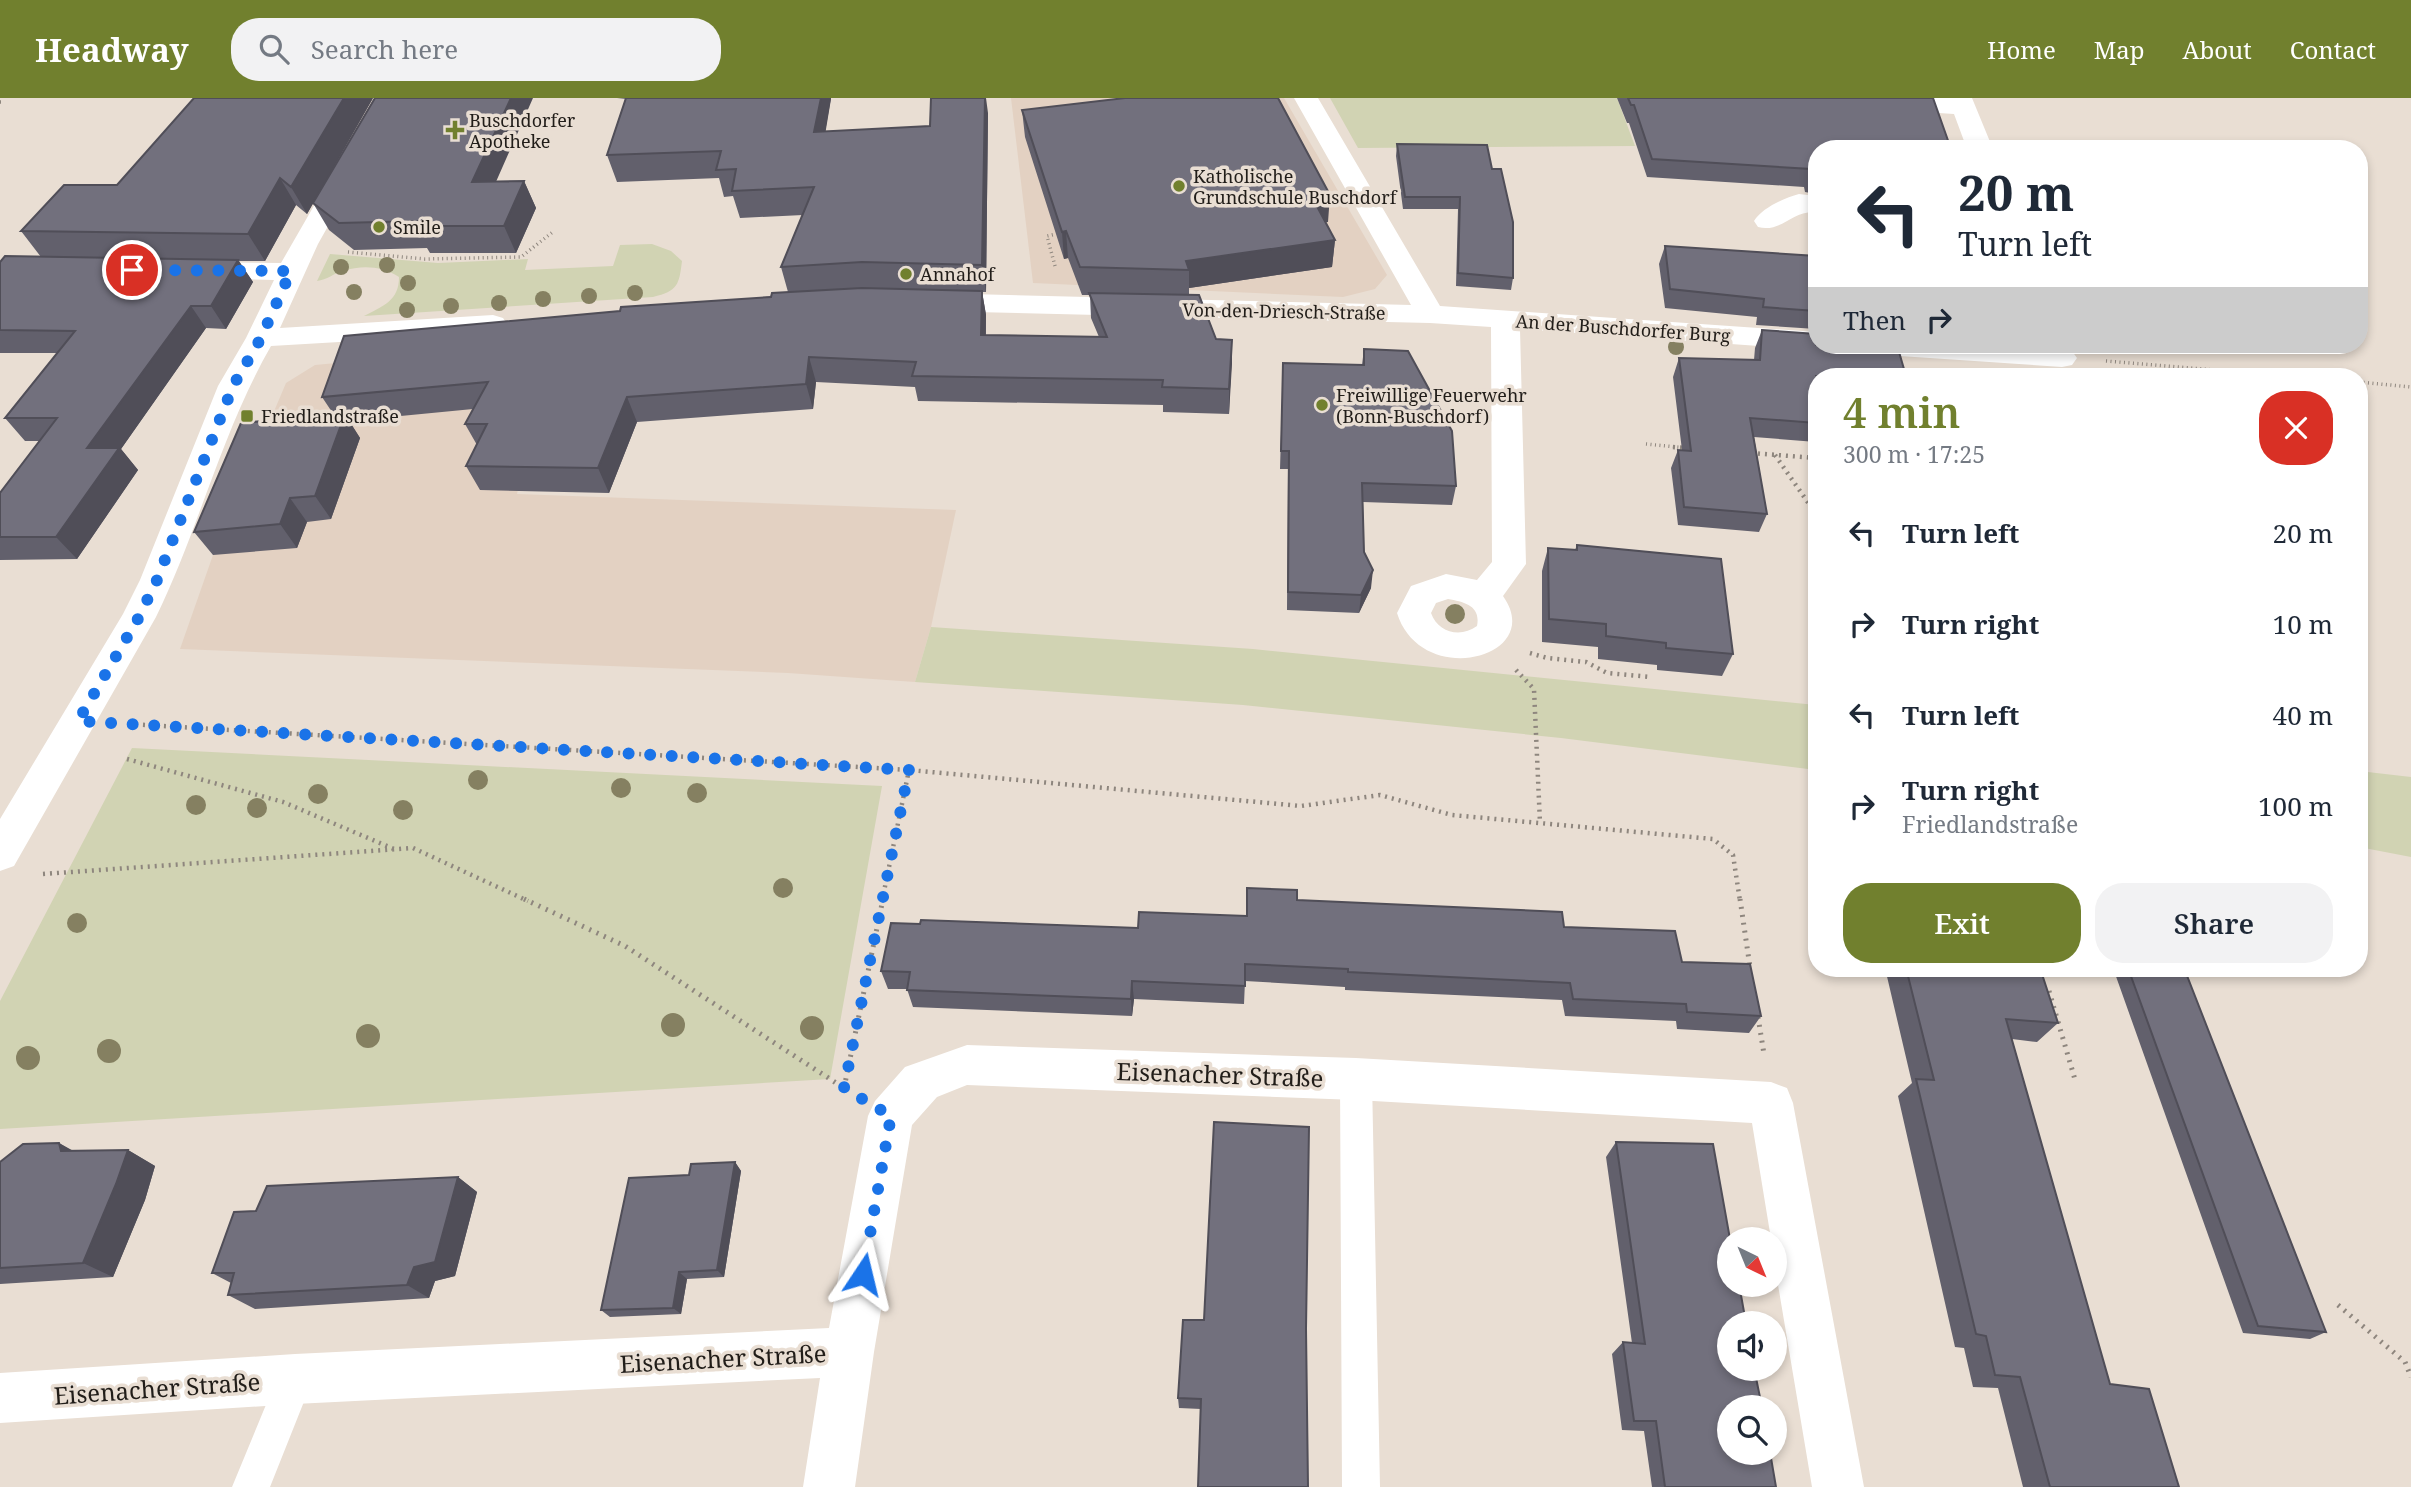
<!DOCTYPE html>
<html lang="en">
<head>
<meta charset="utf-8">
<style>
	body { margin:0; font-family:"Noto Serif",serif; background:#f2f2f3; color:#1f2937; height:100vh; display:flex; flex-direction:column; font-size:26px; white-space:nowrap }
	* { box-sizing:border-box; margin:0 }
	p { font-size:23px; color:#747a83 }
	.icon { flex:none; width:38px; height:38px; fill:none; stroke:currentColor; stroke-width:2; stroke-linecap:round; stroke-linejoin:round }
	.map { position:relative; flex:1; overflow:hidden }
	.drawer { position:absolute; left:1808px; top:270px; width:560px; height:609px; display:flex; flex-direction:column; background:#fff; border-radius:28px; box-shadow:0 4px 10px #0003 }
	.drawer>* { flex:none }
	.guide { position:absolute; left:1808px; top:42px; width:560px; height:214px; border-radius:28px; box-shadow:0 4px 10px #0003; background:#fff; color:#1f2937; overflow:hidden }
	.needle { width:46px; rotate:137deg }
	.fabs { position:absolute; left:1717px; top:1129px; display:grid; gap:14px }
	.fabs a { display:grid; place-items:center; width:70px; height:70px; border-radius:50%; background:#fff; box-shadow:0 4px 10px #0003; font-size:35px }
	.pin { position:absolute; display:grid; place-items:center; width:60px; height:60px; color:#fff; margin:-30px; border:4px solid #fff; border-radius:50%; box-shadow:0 2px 7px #0007 }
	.me { position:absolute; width:77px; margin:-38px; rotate:10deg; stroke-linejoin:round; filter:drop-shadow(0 0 5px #0008) }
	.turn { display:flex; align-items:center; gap:24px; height:147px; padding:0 35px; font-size:32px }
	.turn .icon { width:91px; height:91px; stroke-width:2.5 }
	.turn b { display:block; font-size:49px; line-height:60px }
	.then { display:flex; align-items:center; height:66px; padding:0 35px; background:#0003; gap:14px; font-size:26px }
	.round { display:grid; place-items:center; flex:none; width:74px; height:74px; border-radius:28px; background:#f2f2f3 }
	.overview { display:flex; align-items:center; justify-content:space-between; height:119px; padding:0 35px }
	h1 { font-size:42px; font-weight:600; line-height:52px; color:#71802e }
	.cta { display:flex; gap:14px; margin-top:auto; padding:14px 35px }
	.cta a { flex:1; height:80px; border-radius:28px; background:#71802e; color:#fff; font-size:28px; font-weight:600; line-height:80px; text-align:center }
	.cta a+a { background:#f2f2f3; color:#1f2937 }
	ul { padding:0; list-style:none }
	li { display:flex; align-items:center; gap:21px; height:91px; padding:0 35px }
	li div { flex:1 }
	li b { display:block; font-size:26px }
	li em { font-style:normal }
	header { display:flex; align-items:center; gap:42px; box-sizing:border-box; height:98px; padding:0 35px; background:#71802e; color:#fff }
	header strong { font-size:33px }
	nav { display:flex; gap:38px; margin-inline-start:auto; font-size:24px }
	.search { width:490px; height:63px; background:#f2f2f3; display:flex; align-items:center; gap:18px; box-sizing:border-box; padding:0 24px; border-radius:28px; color:#747a83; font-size:26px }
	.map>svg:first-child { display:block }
	.built { fill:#e3d1c2 }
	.green { fill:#d1d3b3 }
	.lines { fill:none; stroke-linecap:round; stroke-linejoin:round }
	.path-far2 { stroke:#8e867e; stroke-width:3.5; stroke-dasharray:1 3.5; stroke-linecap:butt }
	.path-far1 { stroke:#8e867e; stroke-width:4.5; stroke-dasharray:2 5; stroke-linecap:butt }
	.path { stroke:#8e867e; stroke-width:5; stroke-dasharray:2 6; stroke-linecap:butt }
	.lane { fill:#fff; fill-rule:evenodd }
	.street { fill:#fff; fill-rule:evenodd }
	.tree { fill:#858061 }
	.wall { fill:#62606c }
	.shaded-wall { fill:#504e58 }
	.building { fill:#72707d; stroke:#504e58; stroke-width:2 }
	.route { stroke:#1a73e8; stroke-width:12; stroke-dasharray:0 21.6 }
	.poi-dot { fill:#71802e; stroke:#e9ded3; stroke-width:2.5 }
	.labels { text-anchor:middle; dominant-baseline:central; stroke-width:7; stroke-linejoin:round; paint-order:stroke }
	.far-poi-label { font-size:18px; fill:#211d19; stroke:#e9ded3; text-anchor:start }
	.far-street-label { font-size:18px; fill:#211d19; stroke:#e9ded3 }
	.near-street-label { font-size:24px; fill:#211d19; stroke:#e9ded3 }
</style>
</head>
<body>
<header>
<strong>Headway</strong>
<div class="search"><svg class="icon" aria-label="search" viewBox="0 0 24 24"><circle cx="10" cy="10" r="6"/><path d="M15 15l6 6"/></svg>Search here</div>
<nav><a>Home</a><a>Map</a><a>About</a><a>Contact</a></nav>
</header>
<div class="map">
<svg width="2411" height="1389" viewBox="0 0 2411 1389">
	<rect width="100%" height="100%" fill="#e9ded3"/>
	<path class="built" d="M1011,0H1284L1387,177L1375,191L1343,199L1033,185Z
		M550,245L517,396L956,412L931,529L915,584L788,575L180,551L213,457L286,285L315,267Z"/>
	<path class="green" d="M1330,0H1617L1635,48L1358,50Z
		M652,146L671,153L682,163C679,187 678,193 653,199L364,218C383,208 399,203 399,179C381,168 363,167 343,173C334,175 327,182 317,183L330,156L438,165L528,161L525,172L613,168L620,147Z
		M931,529L1253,551L1816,607V672L1561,640L1243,607L915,584Z
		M132,650L882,688L830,981L0,1031V903Z
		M2359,673L2411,679V759L2359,749Z"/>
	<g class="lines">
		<path class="path-far2" d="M0,4H3
			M348,154L425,161L521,159L554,133
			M1055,168L1047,138L1056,136
			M2106,263L2286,278
			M2359,284L2411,289
			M1646,346L1687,350"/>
		<path class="path-far1" d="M1673,349L1687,350
			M1751,355L1816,360
			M1775,357L1816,416
			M1530,555L1547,560L1586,564L1607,575L1651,579
			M1516,572L1534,591L1540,725
			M129,626L909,672L1301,708L1380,697L1452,717L1713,741L1733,757L1740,803
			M127,661L283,704L394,751
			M43,776L413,750L528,803
			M882,803L909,672"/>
		<path class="path" d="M524,801L625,848L847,992
			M1740,801L1750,869
			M2049,893L2076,985
			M1758,919L1764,956
			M844,990L883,801
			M2338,1207L2405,1264L2411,1279"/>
		<path class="lane" d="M1356,966L1367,970L1372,981L1380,1389H1342L1340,981L1345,970Z
			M295,1263L308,1268L313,1281L270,1389H232L282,1268Z"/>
		<path class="street" d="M376,0H400L318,146L280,230L493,217L503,220L507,226L503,232L493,235L271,248C222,333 199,431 156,519L14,768L0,773V721L123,516L140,482L218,288L246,240L274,182L195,180L185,178L181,172L185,166L195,164L281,165Z
			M1294,0H1318L1440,208L1816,234V247H1828L1816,252L1520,231L1526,466L1503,498C1547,560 1421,592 1397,515L1411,488L1446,476L1477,482L1492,464L1491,229L1430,225L931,213L921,210L917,204L921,198L931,195L1411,207ZM1448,501C1465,504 1481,508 1477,528C1461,540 1438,535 1431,515L1436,505Z
			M1805,0H1972L1993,51H1967L1954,16L1817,7L1808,5Z
			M1799,96L1816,98V114C1792,112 1782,135 1758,129L1754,123C1762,110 1784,100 1799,96Z
			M1855,247H2001L2072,253L2077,260L2072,267L2062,269L1870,256L1860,253Z
			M967,947L1356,960L1771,984L1787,990L1793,1005L1864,1389H1812L1774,1163V1141H1771L1752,1025L1356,1002L967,987L937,999L912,1027L874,1254L855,1389H803L820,1280L295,1306L0,1325V1275L295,1256L829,1230L868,1018L875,1003L905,969Z"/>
	</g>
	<g class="tree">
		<circle cx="387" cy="167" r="8"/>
		<circle cx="341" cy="169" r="8"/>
		<circle cx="408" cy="185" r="8"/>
		<circle cx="354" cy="194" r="8"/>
		<circle cx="635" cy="195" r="8"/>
		<circle cx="589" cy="198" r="8"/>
		<circle cx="543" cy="201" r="8"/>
		<circle cx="499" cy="205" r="8"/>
		<circle cx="451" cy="208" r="8"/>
		<circle cx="407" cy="212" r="8"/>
		<circle cx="1676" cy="249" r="8"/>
		<circle cx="1455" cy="516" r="10"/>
		<circle cx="478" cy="682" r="10"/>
		<circle cx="621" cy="690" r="10"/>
		<circle cx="697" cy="695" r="10"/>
		<circle cx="318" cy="696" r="10"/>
		<circle cx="196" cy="707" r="10"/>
		<circle cx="257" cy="710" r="10"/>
		<circle cx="403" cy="712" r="10"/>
		<circle cx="783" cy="790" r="10"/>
		<circle cx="77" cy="825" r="10"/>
		<circle cx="673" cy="927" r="12"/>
		<circle cx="812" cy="930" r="12"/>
		<circle cx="368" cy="938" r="12"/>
		<circle cx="109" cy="953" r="12"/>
		<circle cx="28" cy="960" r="12"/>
	</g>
	<path class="wall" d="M373,0L307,116L296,107L265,163H239L253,184L226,231L206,230L121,351L138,372L77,461L0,462V439L39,343H25L5,320L57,255H0V164L41,159L21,133L117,87Z
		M617,0H831L825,34L930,28L988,15L986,194H982L986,217V237L1099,239L1091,220L1090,197H1082L1068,160L1064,161L1025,39L1022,12L1328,124H1325L1335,142L1332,169L1189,190V197L1216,241L1232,242L1229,316L1163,314V307L918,303L915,289L816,284L813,311L637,324L609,395L480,392L466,368L477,347L465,326L473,311L349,323L360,340L331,421L307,424L297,450L213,457L194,434L334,317L322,299L788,194L781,169L803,117L740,120L733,98L724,99L719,80L617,84L607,57L626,1Z
		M1617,0H1933L1816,51V96L1805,94L1804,89L1647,79L1629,25H1627Z
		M1397,46L1487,47L1513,180L1511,192L1456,188L1458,111H1403L1396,58Z
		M524,83L536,110L516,155H430L427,150L354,152L329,132L313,105L496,84Z
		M1816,104V136L1811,117Z
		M1665,148L1816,158V233V231L1756,227L1757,219L1665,210L1659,166Z
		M1762,232L1816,278V344L1754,339L1767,416L1759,434L1678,427L1671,370L1678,352H1682L1673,279L1679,260L1754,262L1755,250Z
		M1364,251L1456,388L1452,407L1363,404L1364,454L1371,490L1359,515L1287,512L1288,371H1280L1283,265L1362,267Z
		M1577,447L1733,556L1722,578L1657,572V567L1598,561V549L1542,544V473L1548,450L1575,452Z
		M1297,802L1564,829L1682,864L1761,918L1749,935L1677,931L1676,923L1565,918L1562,902L1345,892V889L1245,883L1244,906L1134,901L1132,918L913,909L907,891H888L881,873L1138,830L1246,818Z
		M1885,870H2040L2058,925L2037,944L2012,941L2110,1286L2179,1389H2023L1998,1290L1973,1289L1964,1250L1955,1249L1898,998L1912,985Z
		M2113,870H2184L2326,1234L2310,1241L2243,1235Z
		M1616,1044L1776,1389H1652L1644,1333L1622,1332L1612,1256L1623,1244L1632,1245L1606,1059Z
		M59,1045L72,1053L128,1052L155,1068L145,1102L113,1179L0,1186V1064Z
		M735,1064L741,1073L724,1179L687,1181L681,1216L610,1219L601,1212L689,1077Z
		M458,1079L477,1094L455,1178L435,1183L429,1200L255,1211L228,1197L231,1185L212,1175L256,1113Z
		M1306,1231L1201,1311L1179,1310L1178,1300Z"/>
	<path class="shaded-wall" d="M344,0H373L307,116L291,89Z
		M511,0H533L484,111L472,84Z
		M821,0H831V1L821,61L814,34Z
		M985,0H986L988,15L986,194L982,167Z
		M280,80L296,107L265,163L248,136Z
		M524,83L536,110L516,155L504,128Z
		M1330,97L1328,124L1311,126L1312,99Z
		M1066,133L1068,160L1064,161L1062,134Z
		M1335,142L1332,169L1189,190V172L1186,163Z
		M238,162L253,184L226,231L211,208Z
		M982,193L986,217L985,262L981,237Z
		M191,208L206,230L121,351L138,372L77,461L56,439L87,350Z
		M1232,242V266L1229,316V291Z
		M809,259L816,284L813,311L806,286Z
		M627,299L637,324L609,395L598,370Z
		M345,316L360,340L331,421L315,398Z
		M290,400L307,424L297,450L280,426Z
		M1373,472L1371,490L1359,515L1361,497Z
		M1132,883L1134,901L1132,918L1131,901Z
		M59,1045L88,1061L61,1053Z
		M128,1052L155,1068L145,1102L113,1179L83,1165Z
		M735,1064L741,1073L724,1179L717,1172Z
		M458,1079L477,1094L455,1178L435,1183L429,1200L407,1187L414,1169Z
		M679,1174L687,1181L681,1216L673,1210Z"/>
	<path class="building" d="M194,0H344L291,89L280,80L248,136L21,133L64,87H117Z
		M375,0H511L472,84L524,83L504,128H416L418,123L339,125L313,105Z
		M626,0H821L814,34L930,28L931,0H985L982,167L862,164L781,169L814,89L732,93L736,71L716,72L721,53L607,57Z
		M1125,0H1278L1330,97L1312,99L1335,142L1186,163L1189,172L1080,169L1066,133L1062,134L1022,12Z
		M1628,0H1933L1951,51H1816V77L1812,76L1811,71L1652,61L1634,7H1631Z
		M1397,46L1487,47L1492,71H1501L1513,124V180L1458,175L1460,99H1405Z
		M1665,148L1816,158V213L1763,209L1764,201L1670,191Z
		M5,158L238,162L211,208H191L87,350H119L56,439H0V395L57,320H5L75,233L0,232V164Z
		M862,190L982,193L981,237L1107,239L1089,195L1199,197L1216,241L1232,242L1229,291L1162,289L1163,282L912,278L916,264L809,259L806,286L627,299L598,370L466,368L487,326H465L488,284L322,299L344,238L620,213L621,209L771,199L772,195Z
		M1762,232L1816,236V247H1897L1906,278H1816V325L1750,320L1767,416L1684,409L1678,352L1691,353L1679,260L1760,262Z
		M1364,251L1408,253L1452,333L1456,388L1362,385L1364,454L1373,472L1361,497L1288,494L1289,353H1281L1283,265L1364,267Z
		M345,316L315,398L290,400L280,426L194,434L241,325Z
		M1577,447L1721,461L1733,556L1666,550V545L1606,538V526L1549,521L1548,450L1577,452Z
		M1247,790L1297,792V802L1562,814L1564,829L1675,833L1682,864L1750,866L1761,918L1687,914L1686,906L1573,901L1570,885L1348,874V871L1245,866V888L1132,883L1131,901L907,892L910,874L881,873L891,825L920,826L921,822L1138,830L1139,814L1247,818Z
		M1906,870H2040L2058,925L2006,921L2110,1286L2149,1291L2179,1389H2050L2020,1279L1995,1277L1986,1238L1976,1236L1916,981L1934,982Z
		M2128,870H2184L2326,1234L2258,1228Z
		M1214,1024L1309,1029L1306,1231L1308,1389H1198L1201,1301L1178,1300L1183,1222H1204Z
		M1616,1044L1713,1046L1730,1141H1729V1186H1739L1746,1225H1729V1270H1754L1762,1309H1729V1354H1770L1776,1389H1665L1656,1323H1634L1623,1244L1645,1246Z
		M59,1045L61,1053L128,1052L116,1086L83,1165L0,1170V1064L23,1046Z
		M735,1064L717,1172L679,1174L673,1210L601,1212L629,1080L689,1077L691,1066Z
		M458,1079L435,1164L414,1169L407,1187L228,1197L234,1175H212L234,1114L256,1113L267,1088Z"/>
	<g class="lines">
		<path class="route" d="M132,172L291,173L261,240L233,288L157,482L139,519L78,623L909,672L844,990L891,1018L863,1176"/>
	</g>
	<g class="poi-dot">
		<path d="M451.5 21.5h7v7h7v7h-7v7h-7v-7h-7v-7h7z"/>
		<circle cx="1179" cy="88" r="7"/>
		<circle cx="379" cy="129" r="7"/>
		<circle cx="906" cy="176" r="7"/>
		<circle cx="1322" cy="307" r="7"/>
		<rect x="240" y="311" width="14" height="14" rx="3.5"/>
	</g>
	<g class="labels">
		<g class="far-poi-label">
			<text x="469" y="22">Buschdorfer<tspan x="469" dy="21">Apotheke</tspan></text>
			<text x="1193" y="78">Katholische<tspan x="1193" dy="21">Grundschule Buschdorf</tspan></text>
			<text x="393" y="129">Smile</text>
			<text x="920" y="176">Annahof</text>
			<text x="1336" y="297">Freiwillige Feuerwehr<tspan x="1336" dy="21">(Bonn-Buschdorf)</tspan></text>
			<text x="261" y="318">Friedlandstraße</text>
		</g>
		<g class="far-street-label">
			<text transform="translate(1284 213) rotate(1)">Von-den-Driesch-Straße</text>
			<text transform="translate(1623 230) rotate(4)">An der Buschdorfer Burg</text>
		</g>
		<g class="near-street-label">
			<text transform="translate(1220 976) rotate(2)">Eisenacher Straße</text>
			<text transform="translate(723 1260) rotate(-3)">Eisenacher Straße</text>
			<text transform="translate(157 1290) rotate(-4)">Eisenacher Straße</text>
		</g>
	</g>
</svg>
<div class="fabs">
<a><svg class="needle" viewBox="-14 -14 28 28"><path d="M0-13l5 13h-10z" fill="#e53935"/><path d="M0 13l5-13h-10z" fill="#747a83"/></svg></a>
<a><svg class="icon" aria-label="sound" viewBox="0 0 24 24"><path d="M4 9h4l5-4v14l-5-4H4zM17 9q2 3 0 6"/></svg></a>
<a><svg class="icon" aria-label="search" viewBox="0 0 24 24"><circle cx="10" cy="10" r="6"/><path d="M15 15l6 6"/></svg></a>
</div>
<div class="pin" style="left:132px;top:172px;background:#d93025"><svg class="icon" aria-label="arrive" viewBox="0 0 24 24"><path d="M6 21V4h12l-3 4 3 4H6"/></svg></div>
<svg class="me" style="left:863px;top:1176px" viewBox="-20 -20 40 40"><path d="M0-17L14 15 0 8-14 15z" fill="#1a73e8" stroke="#fff" stroke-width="4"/></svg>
<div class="guide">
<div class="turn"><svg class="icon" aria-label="left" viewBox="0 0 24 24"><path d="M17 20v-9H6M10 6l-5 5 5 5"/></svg><div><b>20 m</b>Turn left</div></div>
<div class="then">Then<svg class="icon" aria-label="right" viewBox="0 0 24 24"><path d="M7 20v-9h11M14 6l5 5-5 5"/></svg></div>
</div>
<section class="drawer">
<div class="overview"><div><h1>4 min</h1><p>300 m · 17:25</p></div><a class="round" style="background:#d93025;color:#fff"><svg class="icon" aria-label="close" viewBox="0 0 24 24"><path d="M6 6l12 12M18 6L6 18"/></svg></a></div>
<ul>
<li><svg class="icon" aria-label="left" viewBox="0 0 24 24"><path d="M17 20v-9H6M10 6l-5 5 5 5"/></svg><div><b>Turn left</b></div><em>20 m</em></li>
<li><svg class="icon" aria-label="right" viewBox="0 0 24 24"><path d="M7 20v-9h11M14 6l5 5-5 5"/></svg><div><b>Turn right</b></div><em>10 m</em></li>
<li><svg class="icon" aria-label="left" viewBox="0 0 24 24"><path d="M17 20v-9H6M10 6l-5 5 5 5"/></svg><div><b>Turn left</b></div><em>40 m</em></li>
<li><svg class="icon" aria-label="right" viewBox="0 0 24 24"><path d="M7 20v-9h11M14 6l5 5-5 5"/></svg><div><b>Turn right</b><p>Friedlandstraße</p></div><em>100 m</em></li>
</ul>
<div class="cta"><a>Exit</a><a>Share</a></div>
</section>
</div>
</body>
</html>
